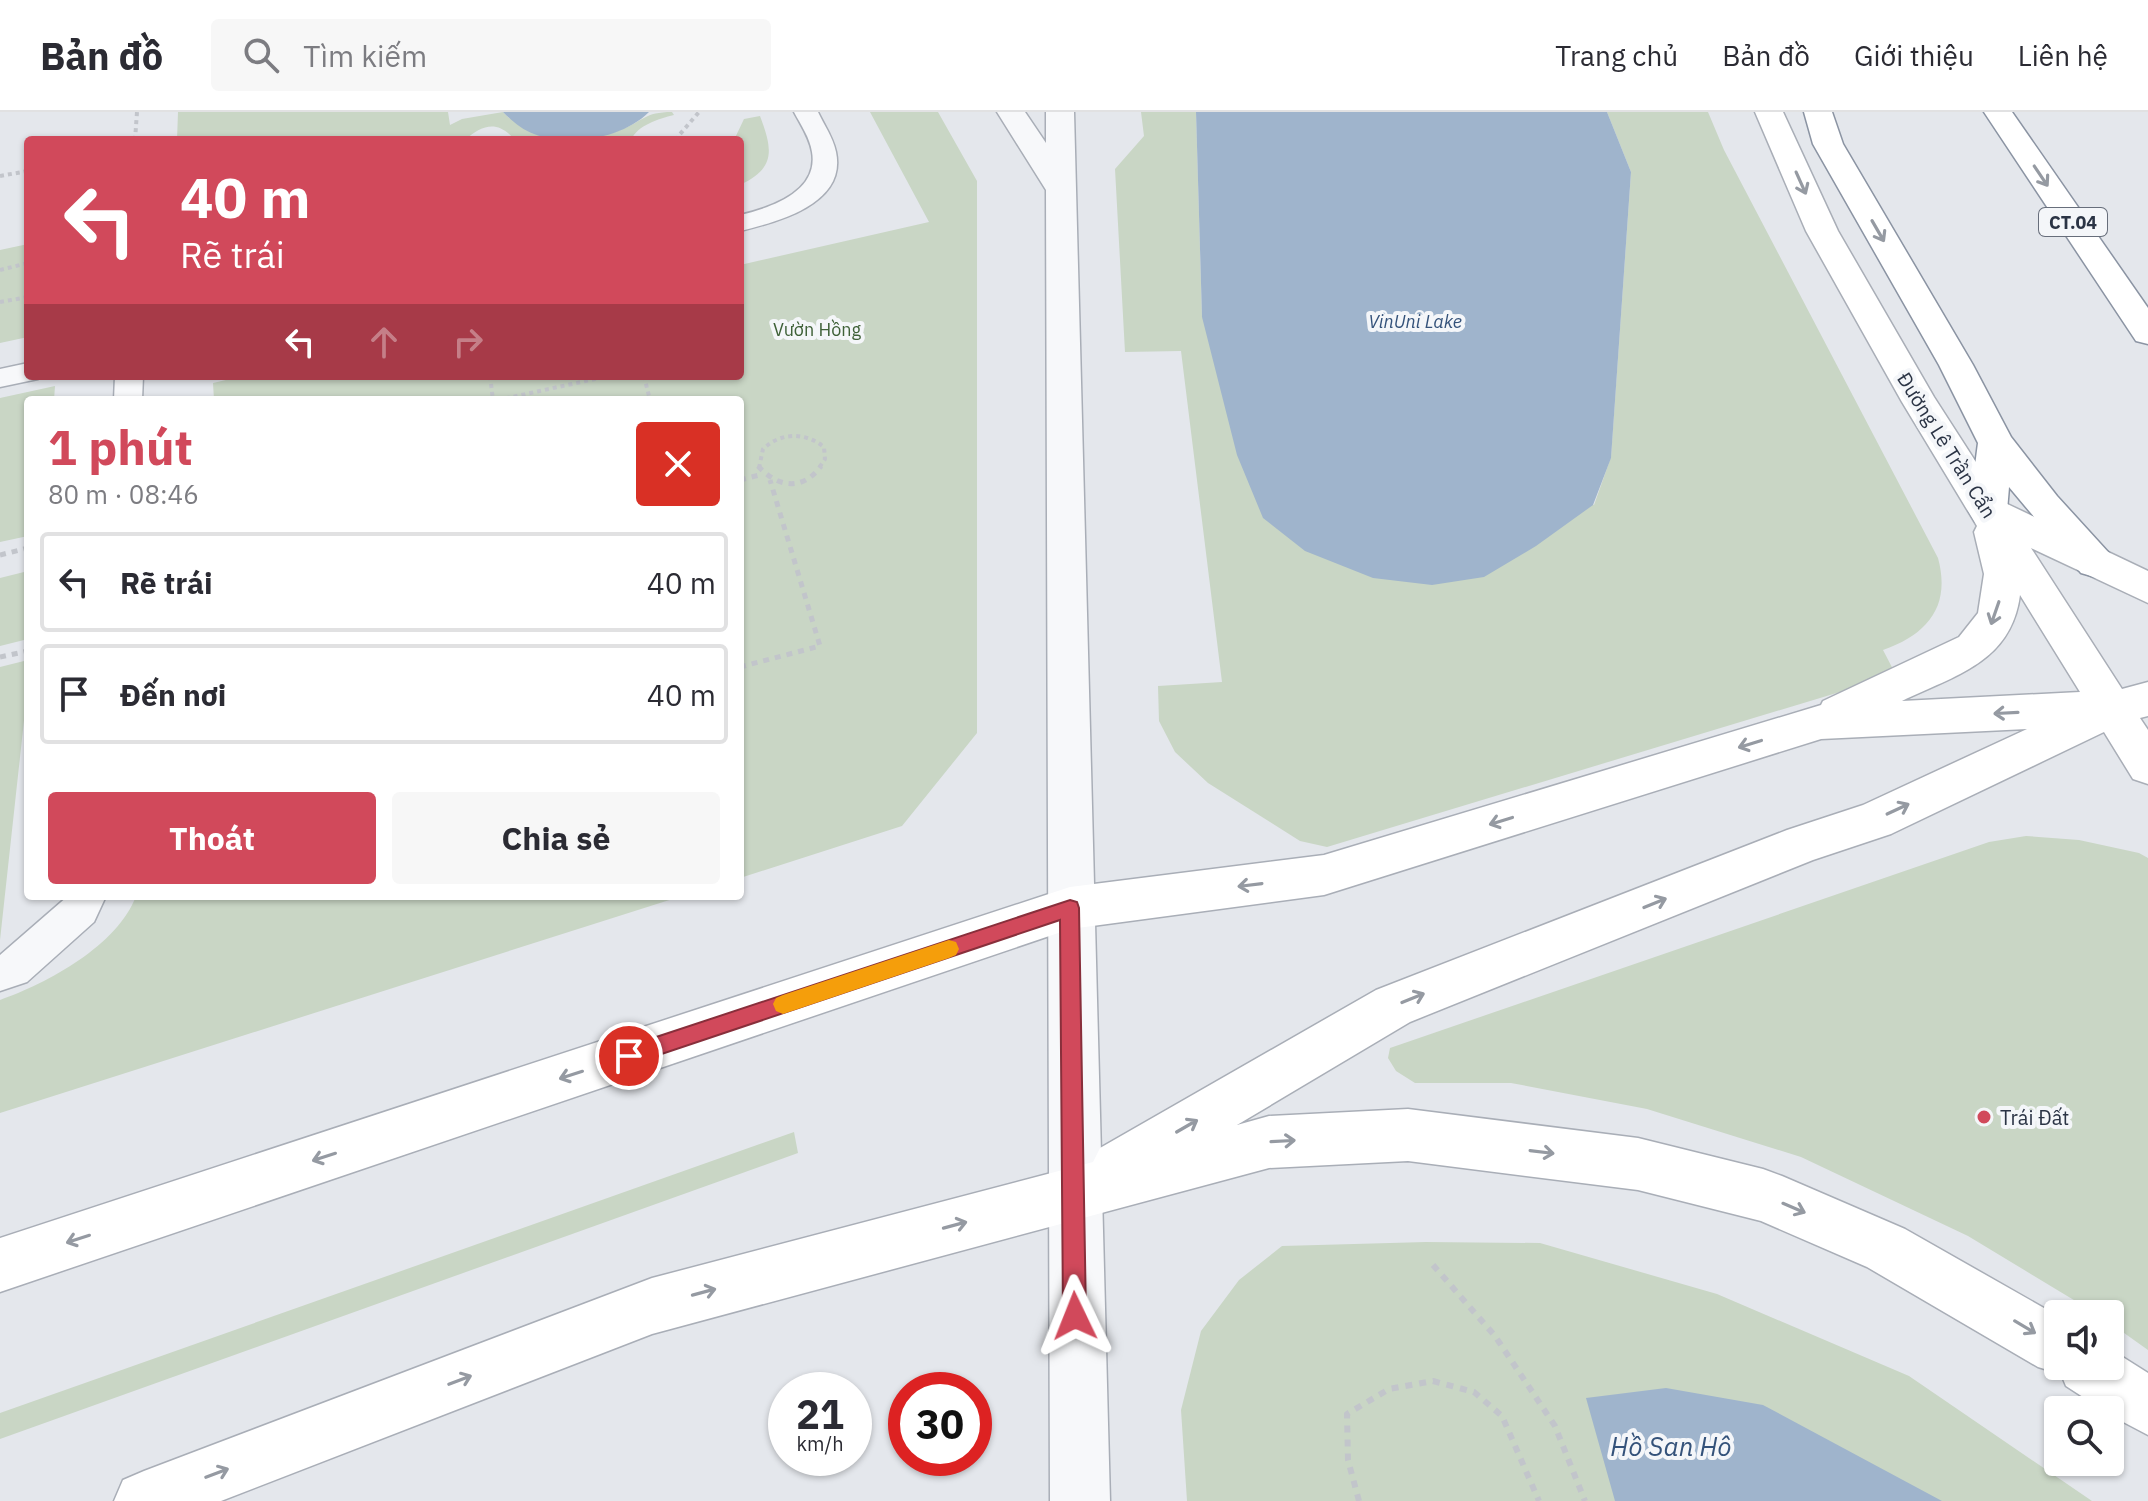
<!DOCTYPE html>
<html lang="vi">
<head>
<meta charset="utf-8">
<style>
	body { margin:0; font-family:"IBM Plex Sans",sans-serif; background:#f7f7f7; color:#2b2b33; height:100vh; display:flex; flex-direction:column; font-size:30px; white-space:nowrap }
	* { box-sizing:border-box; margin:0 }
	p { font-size:26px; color:#7c7c81 }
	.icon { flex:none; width:44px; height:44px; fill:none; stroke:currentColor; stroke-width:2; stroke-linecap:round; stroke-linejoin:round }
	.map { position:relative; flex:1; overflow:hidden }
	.drawer { position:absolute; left:24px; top:284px; width:720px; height:504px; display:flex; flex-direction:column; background:#fff; border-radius:8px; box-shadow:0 2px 6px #0004 }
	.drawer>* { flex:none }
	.hud { position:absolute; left:24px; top:24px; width:720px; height:244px; border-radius:8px; box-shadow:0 2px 6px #0004; background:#d1495b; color:#fff; overflow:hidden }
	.tools { position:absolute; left:2044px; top:1188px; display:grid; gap:16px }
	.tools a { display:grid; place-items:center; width:80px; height:80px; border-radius:8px; background:#fff; box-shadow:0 2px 6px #0004; font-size:40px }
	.speed { position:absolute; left:768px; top:1260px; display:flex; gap:16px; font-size:40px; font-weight:700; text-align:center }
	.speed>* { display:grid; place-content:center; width:104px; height:104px; border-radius:50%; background:#fff; box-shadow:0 2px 6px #0004; line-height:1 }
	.speed small { font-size:20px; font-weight:400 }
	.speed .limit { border:12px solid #d22; background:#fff; color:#111 }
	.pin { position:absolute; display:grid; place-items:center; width:68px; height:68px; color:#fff; margin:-34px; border:4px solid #fff; border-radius:50%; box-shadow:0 2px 8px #0007 }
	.me { position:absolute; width:88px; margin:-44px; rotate:358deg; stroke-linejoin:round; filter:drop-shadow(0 0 6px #0008) }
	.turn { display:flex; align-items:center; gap:28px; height:168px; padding:0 24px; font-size:36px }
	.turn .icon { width:104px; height:104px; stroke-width:2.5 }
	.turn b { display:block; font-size:56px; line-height:68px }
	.lanes { display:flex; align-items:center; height:76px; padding:0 24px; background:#0003; justify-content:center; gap:40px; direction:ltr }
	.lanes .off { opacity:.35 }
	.round { display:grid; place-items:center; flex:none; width:84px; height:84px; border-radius:8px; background:#f7f7f7 }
	.headline { display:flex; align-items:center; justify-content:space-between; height:136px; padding:0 24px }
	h1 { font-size:48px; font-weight:700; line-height:60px; color:#d1495b }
	.cta { display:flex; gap:16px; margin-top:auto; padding:16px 24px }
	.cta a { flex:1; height:92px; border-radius:8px; background:#d1495b; color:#fff; font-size:32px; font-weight:700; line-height:92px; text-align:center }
	.cta a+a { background:#f7f7f7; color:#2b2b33 }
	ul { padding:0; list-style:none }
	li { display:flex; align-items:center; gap:24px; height:100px; margin:0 16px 12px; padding:0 8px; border:4px solid #e1e1e2; border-radius:8px }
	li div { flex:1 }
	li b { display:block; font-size:30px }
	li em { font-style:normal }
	header { display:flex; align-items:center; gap:48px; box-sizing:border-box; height:112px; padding:0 40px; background:#fff; border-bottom:2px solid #e1e1e2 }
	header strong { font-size:38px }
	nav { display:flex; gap:44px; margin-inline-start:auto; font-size:28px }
	.search { width:560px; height:72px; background:#f7f7f7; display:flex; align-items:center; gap:20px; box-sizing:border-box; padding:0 28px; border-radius:8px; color:#7c7c81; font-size:30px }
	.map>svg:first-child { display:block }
	.green { fill:#c9d6c5 }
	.water { fill:#9fb4cc }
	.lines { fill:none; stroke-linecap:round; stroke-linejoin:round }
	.service-casing { stroke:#a9aeb7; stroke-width:3 }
	.minor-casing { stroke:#a9aeb7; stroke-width:3 }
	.secondary-casing { stroke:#a9aeb7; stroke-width:3 }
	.motorway-casing { stroke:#8b94a3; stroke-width:3 }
	.path-far2 { stroke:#c2c5cb; stroke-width:4; stroke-dasharray:4 4; stroke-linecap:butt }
	.path-far1 { stroke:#c2c5cb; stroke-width:5; stroke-dasharray:6 6; stroke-linecap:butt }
	.path { stroke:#c2c5cb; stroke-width:6; stroke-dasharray:7 7; stroke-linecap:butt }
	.service { fill:#f7f8fa; fill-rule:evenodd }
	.minor { fill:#f7f8fa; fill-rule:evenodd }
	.secondary { fill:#fff; fill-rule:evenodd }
	.motorway { fill:#fff; fill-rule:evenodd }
	.oneway { stroke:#959aa2 }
	.route { fill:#d1495b; stroke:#882f3b; stroke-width:2 }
	.slow { fill:#f59e0b }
	.poi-dot { fill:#d1495b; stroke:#f4f6f9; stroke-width:3 }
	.labels { text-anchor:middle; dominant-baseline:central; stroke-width:8; stroke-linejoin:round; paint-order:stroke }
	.shield { fill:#f4f6f9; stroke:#676e7b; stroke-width:2 }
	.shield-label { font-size:18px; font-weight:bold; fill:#2b3445 }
	.far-water-label { font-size:18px; font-style:italic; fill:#34527a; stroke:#f4f6f9 }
	.far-park-label { font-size:18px; fill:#3f6138; stroke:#f4f6f9 }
	.street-label { font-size:20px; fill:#2b3445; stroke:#f4f6f9 }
	.poi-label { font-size:20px; fill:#2b3445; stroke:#f4f6f9; text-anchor:start }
	.near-water-label { font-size:26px; font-style:italic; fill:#34527a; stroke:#f4f6f9 }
</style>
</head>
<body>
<header>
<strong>Bản đồ</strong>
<div class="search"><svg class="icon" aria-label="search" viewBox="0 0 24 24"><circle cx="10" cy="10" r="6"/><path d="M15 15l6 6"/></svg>Tìm kiếm</div>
<nav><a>Trang chủ</a><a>Bản đồ</a><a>Giới thiệu</a><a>Liên hệ</a></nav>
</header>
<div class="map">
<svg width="2148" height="1389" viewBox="0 0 2148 1389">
	<rect width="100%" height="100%" fill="#e4e7ec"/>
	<path class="green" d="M178,0H448L450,13L462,7L503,0L509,6C550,20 578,35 620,18C644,9 644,0 672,0L674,3C658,7 638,13 631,28H515C498,8 483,12 465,28H177Z
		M870,0H938L977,69V621L902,714L740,766V288H214L213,271L243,264H740V153L929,110Z
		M1141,0H1196L1202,205L1594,393L1611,345L1631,60L1607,0H1708L1724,38L1938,446C1951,494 1928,522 1883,538L1896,563L1327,735L1300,729L1208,671L1175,640L1159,609L1158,574L1222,570L1181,239L1125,240L1115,57L1144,24Z
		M760,4C772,36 777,56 740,73V28H734L744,7Z
		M28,132V225L0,231V138Z
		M55,274L54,288H28V424L0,430V286Z
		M28,459V527L0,534V466Z
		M28,548V572L0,828V555Z
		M2026,724L2079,728L2139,741L2148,746V1238L2110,1211V1202H2097L1968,1124L1801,1045L1647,997L1511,971H1415L1396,959L1388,946L1390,936L1989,730Z
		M136,784H682L0,1001V888C48,871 118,833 136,784Z
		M794,1020L798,1041L0,1327V1301Z
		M1426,1130L1540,1131L1717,1182L1909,1264L2092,1389H1187L1181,1298L1201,1219L1239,1168L1282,1134Z"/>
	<path class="water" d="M503,0H649C623,26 569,36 534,22C522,18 512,9 503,0Z
		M1196,0H1607L1631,60L1611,346L1593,393L1536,434L1484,465L1432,473L1373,466L1305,439L1263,406L1237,343L1202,205Z
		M1666,1276L1763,1293L1942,1389H1615L1586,1286Z"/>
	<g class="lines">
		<defs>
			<path id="service" d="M794,0H818C824,13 833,25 836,40C847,92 777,110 740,119V103C770,96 819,80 812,40C810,26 801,13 794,0Z
				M28,251V264H40L38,267L0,275V257Z
				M115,264H143L142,288H114Z
				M68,784H106L94,810L27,870L0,879V843Z"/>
			<path id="minor" d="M997,0H1025L1046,31V0H1074L1110,1389H1050L1046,78Z"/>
			<path id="secondary" d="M1755,0H1783L1838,119L1934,285L2001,389L2148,459V491L2031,436L2122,577L2148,570V604L2140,606L2148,618V672L2133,667L2104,620L1891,722L1813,748L1410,910L1237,1013L1269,1004L1408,997L1638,1026L1763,1057L1782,1064L1905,1117L2058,1204V1254H2110V1237L2148,1261V1323L2110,1303V1298H2103L2066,1274L2061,1262L2038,1255L1867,1155L1761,1109L1638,1078L1408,1049L1269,1056L652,1222L221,1389H114L123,1368L144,1359L652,1166L1093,1050L1100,1036L1376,878L1787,718L1863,693L2027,617L1821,627L1324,783L1070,817L0,1180V1126L1070,775L1324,743L1821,593L1823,589L1959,525L1978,501L1984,462L1974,420L1977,414L1902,290L1806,119ZM2020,483L2080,580L1902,589C1956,563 2011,550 2020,483Z"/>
			<path id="motorway" d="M1804,0H1832L1843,32L1973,253L2011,325L2057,384L2109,441L2114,451L2109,461L2095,465L2081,461L2009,375L2007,399L2001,409L1988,413L1975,409L1969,399L1978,331L1939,253L1813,32Z
				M1984,0H2012L2148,196V232L2136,229Z"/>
		</defs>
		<use href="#service" class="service-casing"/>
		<use href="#minor" class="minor-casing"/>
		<use href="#secondary" class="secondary-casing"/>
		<use href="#motorway" class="motorway-casing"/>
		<path class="path-far2" d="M135,28L137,0
			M675,28L699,0
			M0,64L28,59
			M0,158L28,151
			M0,190L28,185
			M490,264L493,288
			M644,264L650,288
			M498,288L609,264
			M759,356L763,337C781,320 805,320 824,335L825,347L819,356"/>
		<path class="path-far1" d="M758,354C777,375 802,380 821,354
			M740,368L763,362
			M0,443L28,436
			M0,545L28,539
			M740,555L820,534L770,368"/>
		<path class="path" d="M1433,1153L1495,1224L1555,1314L1585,1389
			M1359,1389L1348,1348L1347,1302L1389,1277L1433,1269L1474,1280L1502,1304L1539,1389"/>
		<use href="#service" class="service"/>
		<use href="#minor" class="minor"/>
		<use href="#secondary" class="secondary"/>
		<use href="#motorway" class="motorway"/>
	</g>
	<defs><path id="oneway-shaft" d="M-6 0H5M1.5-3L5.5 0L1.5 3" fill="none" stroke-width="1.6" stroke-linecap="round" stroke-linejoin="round" transform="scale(2)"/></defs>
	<g class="oneway">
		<use href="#oneway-shaft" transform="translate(2041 64) rotate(56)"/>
		<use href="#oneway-shaft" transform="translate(1801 71) rotate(66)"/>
		<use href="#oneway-shaft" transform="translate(1878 119) rotate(60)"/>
		<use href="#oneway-shaft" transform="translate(1995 501) rotate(109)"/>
		<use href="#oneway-shaft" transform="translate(2006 601) rotate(177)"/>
		<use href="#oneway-shaft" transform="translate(1750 632) rotate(163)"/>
		<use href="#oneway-shaft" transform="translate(1898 697) rotate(-25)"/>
		<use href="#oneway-shaft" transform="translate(1501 709) rotate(163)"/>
		<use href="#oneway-shaft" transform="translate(1250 773) rotate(173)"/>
		<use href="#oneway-shaft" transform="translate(1655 791) rotate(-22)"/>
		<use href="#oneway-shaft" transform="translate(1413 886) rotate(-22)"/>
		<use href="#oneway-shaft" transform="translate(571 963) rotate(162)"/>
		<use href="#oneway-shaft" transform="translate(1187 1014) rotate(-30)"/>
		<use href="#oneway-shaft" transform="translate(1283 1029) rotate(-3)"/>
		<use href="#oneway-shaft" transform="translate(1542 1040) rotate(7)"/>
		<use href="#oneway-shaft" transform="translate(324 1045) rotate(162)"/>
		<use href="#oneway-shaft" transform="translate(1794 1096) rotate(23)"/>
		<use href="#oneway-shaft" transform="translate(955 1113) rotate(-15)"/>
		<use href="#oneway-shaft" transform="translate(78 1127) rotate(162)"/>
		<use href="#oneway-shaft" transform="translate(704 1180) rotate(-15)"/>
		<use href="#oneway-shaft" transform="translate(2025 1215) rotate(31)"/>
		<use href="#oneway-shaft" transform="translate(460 1268) rotate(-21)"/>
		<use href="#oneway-shaft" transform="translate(217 1361) rotate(-21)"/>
	</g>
	<path class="route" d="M1070,788L1077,790L1079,796L1086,1204L1083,1212L1075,1216L1067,1212L1063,1204L1060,808L629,953L622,951L619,944L622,937L629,934Z"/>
	<path class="slow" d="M949,828L956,830L959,837L956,843L949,846L783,902L776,899L773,892L776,886L783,883Z"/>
	<circle class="poi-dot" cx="1984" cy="1005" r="8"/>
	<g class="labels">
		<rect class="shield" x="2039" y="96" width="68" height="28" rx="6"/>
		<g class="shield-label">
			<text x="2073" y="110">CT.04</text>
		</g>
		<g class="far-water-label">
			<text x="1415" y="209">VinUni Lake</text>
		</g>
		<g class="far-park-label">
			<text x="817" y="217">Vườn Hồng</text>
		</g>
		<g class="street-label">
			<text transform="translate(1947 333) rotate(58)">Đường Lê Trần Cẩn</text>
		</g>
		<g class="poi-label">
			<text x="2000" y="1005">Trái Đất</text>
		</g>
		<g class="near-water-label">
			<text x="1671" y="1334">Hồ San Hô</text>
		</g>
	</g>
</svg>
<div class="tools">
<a><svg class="icon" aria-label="sound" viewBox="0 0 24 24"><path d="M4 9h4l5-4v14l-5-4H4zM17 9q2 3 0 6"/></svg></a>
<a><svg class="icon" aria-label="search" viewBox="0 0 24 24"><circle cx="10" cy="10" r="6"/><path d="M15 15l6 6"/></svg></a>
</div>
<div class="speed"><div>21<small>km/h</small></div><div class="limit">30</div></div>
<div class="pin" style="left:629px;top:944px;background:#d93025"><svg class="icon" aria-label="arrive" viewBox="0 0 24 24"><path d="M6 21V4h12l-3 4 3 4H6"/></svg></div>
<svg class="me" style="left:1075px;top:1204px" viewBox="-20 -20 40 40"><path d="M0-17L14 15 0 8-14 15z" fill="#d1495b" stroke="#fff" stroke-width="4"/></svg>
<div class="hud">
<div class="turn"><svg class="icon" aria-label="left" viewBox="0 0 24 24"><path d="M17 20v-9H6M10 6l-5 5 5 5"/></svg><div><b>40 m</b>Rẽ trái</div></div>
<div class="lanes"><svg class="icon" aria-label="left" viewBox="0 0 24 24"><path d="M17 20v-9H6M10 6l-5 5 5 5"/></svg><svg class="icon off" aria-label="ahead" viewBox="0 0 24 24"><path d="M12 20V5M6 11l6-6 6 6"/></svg><svg class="icon off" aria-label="right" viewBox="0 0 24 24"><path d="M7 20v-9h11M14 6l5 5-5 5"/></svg></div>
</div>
<section class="drawer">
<div class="headline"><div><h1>1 phút</h1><p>80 m · 08:46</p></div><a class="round" style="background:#d93025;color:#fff"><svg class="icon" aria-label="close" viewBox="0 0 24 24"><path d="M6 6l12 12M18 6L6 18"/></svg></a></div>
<ul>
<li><svg class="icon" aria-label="left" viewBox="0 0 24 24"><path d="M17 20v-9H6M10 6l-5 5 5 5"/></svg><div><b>Rẽ trái</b></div><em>40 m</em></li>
<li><svg class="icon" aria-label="arrive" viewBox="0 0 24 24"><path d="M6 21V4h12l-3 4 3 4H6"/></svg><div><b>Đến nơi</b></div><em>40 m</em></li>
</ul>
<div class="cta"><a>Thoát</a><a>Chia sẻ</a></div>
</section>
</div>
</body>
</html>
